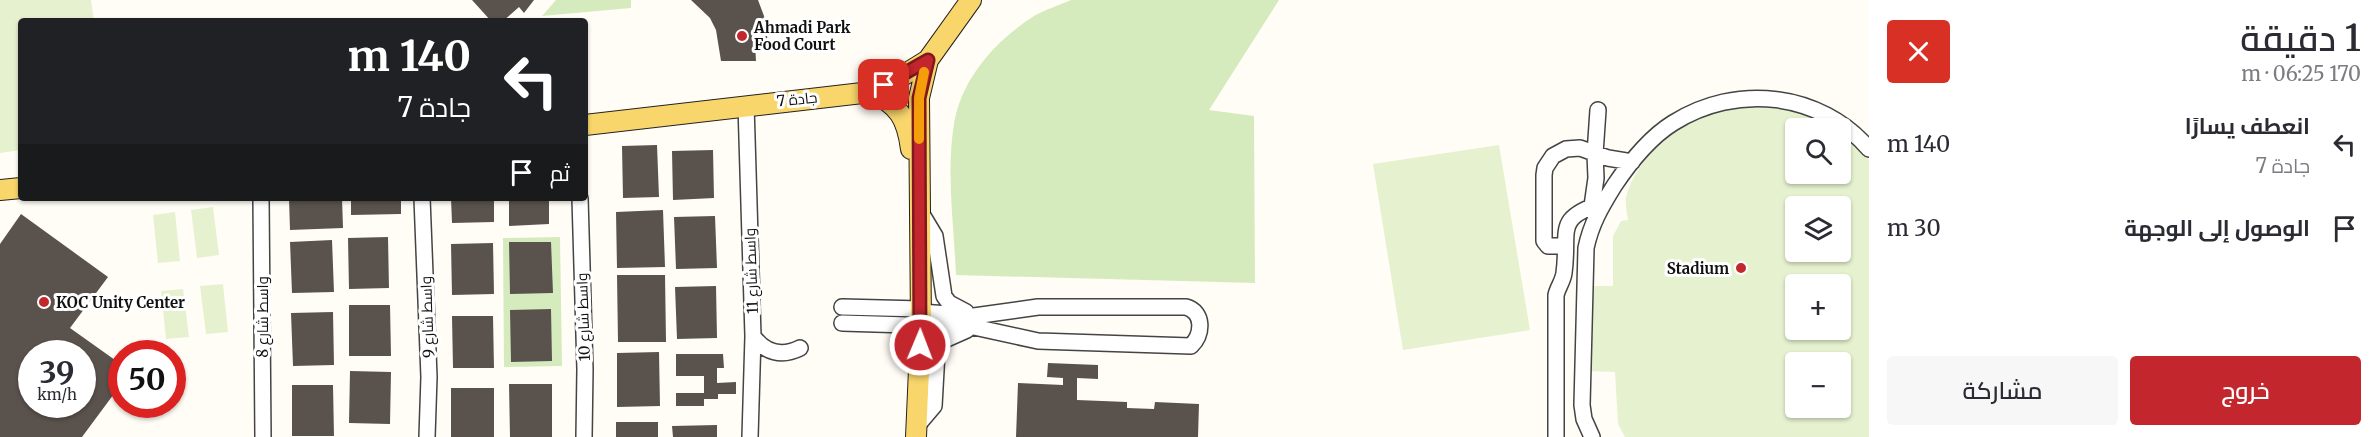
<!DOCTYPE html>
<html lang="ar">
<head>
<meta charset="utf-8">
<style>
	body { margin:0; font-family:Merriweather,Cairo,serif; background:#f7f7f7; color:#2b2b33; direction:rtl; height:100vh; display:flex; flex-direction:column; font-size:22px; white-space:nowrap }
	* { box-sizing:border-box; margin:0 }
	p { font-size:20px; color:#7c7c81 }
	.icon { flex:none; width:33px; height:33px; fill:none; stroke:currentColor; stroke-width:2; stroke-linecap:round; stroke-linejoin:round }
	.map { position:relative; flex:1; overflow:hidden; direction:ltr }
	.sheet { display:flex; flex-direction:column; background:#fff; width:510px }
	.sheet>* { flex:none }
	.top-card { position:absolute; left:18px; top:18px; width:570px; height:183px; border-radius:6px; box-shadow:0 2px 4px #0004; direction:rtl; background:#202124; color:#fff; overflow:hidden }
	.tools { position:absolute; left:1785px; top:118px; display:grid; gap:12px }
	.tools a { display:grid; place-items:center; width:66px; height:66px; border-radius:6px; background:#fff; box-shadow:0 2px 4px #0004; font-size:30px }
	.speed { position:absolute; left:18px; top:340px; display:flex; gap:12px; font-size:30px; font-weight:700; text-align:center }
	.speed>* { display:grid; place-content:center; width:78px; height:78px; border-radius:50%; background:#fff; box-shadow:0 2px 4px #0004; line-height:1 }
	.speed small { font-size:15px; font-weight:400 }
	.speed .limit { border:9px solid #d22; background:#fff; color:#111 }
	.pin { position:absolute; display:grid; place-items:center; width:51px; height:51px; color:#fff; margin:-26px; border-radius:12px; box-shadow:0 3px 9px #0006 }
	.me { position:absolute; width:66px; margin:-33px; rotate:1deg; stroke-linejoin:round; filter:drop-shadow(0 0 4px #0008) }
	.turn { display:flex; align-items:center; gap:21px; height:126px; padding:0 18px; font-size:27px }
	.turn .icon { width:78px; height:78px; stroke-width:2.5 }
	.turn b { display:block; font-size:42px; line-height:51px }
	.then { display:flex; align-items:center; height:57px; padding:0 18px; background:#0003; gap:12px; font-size:22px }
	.round { display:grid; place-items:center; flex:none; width:63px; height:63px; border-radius:6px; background:#f7f7f7 }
	.headline { display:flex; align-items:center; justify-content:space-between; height:102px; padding:0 18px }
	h1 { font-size:36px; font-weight:600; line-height:45px }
	.action { display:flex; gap:12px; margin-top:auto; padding:12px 18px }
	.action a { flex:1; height:69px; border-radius:6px; background:#c4262e; color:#fff; font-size:24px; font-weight:600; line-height:69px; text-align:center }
	.action a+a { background:#f7f7f7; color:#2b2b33 }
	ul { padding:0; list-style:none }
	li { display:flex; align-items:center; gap:18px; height:84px; padding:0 18px }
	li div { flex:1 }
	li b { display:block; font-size:22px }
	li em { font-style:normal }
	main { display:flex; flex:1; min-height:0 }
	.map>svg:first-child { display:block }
	.green { fill:#d5ebbd }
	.pitch { fill:#e6f2cf; fill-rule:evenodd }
	.building { fill:#5a524d; fill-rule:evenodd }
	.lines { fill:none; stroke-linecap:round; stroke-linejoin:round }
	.minor-casing { stroke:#444; stroke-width:18 }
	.major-casing { stroke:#222; stroke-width:22 }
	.minor { stroke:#fff; stroke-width:15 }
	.major { stroke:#f9d66b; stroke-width:20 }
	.route-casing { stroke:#7f191e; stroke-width:15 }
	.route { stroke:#c4262e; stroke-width:10 }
	.slow { stroke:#f59e0b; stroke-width:10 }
	.poi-dot { fill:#c4262e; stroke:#fff; stroke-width:2 }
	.labels { text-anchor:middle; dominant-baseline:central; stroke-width:6; stroke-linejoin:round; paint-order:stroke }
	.poi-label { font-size:15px; font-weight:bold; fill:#111; stroke:#fff; text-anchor:start }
	.street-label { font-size:15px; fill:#111; stroke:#fff }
</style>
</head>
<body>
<main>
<section class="sheet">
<div class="headline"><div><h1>1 دقيقة</h1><p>170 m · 06:25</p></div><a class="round" style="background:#d93025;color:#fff"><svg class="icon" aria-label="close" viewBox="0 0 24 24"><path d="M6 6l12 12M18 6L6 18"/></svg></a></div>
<ul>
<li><svg class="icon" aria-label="left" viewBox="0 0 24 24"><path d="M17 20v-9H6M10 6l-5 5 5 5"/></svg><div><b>انعطف يسارًا</b><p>جادة 7</p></div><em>140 m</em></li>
<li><svg class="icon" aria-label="arrive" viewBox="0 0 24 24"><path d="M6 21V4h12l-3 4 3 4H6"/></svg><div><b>الوصول إلى الوجهة</b></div><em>30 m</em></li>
</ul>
<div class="action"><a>خروج</a><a>مشاركة</a></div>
</section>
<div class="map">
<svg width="1869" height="437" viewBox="0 0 1869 437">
	<rect width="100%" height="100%" fill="#fffdf5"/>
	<path class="green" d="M556,0H631V8L542,16Z
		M1071,0H1279L1209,110L1254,116L1255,283L956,275C954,226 946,173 954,124C961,79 996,40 1034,16C1045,10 1059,5 1071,0Z
		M560,237L562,366L504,367L503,238Z"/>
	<path class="pitch" d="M0,0H91L94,21H21V150L0,153Z
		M1780,103L1839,129H1796V174H1840L1841,130L1869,160V437H1625L1618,424L1615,372L1589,371L1587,286H1613V236L1621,221L1628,220C1627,213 1625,204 1626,197C1636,158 1682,117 1720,107C1739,102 1761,104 1780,103ZM1796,207H1840V252H1796ZM1796,285H1840V330H1796ZM1796,363H1840V408H1796Z
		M1499,145L1530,330L1403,350L1373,164Z
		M213,207L219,255L197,258L191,210Z
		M175,212L180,261L158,263L153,215Z
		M223,284L228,332L206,334L200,286Z
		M183,289L189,337L166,339L161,291Z"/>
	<path class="building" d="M472,0H534L524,13L519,7L503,21H491Z
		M691,0H758L764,16L768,43H755L756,61H721L716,30L710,18Z
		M657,145L659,197L623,198L622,146Z
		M713,150L714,198L673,200L672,151Z
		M289,198H342L343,228L290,230Z
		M351,198H401V214L351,215Z
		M451,198H494V222L452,223Z
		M509,198H549V224L509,226Z
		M663,210L665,267L617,268L616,212Z
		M21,214L108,277L70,328L122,365V383L82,437H0V244ZM32,354H82V405H32Z
		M715,216L717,268L676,269L674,217Z
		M388,237L389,288L349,289L348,238Z
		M332,240L334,292L292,293L290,242Z
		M509,242H551L553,293L510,294Z
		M493,243L494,294L452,295L451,244Z
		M617,275H665L666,342H618Z
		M716,286L717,338L677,339L675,287Z
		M349,305H390L391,356H349Z
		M551,309L552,361L511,362L510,310Z
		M333,312L334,365L293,366L291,313Z
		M452,316H493L494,368H453Z
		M659,352L660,406L617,407V353Z
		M676,354H723L724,368H717V383L736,382V394H718V399H704V406H676V393H704V376H676Z
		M1048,363L1098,365V379L1077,378V400L1127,402V408L1154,409L1155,402L1199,404L1198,437H1016L1018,383L1063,385V378L1047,377Z
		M350,371L391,372L390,424L349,423Z
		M509,384H552V437H510Z
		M292,385H333L334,436H292Z
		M451,388H494V437H451Z
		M616,422H658V437H616Z
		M717,425V437H673L672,426Z"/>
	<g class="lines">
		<defs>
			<path id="minor" d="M746,105L753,336L750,437
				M261,198L263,437
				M422,198L429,377L427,437
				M580,198L585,369L584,437
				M1592,206L1596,178L1595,154L1598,110
				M920,211L935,236L944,296L949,303L966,312
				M1565,246H1548L1544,241V175L1545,168L1553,156L1566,149L1580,148L1608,158L1632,162
				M842,307L921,309
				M842,323L974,327L1038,341L1191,346C1203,334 1204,312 1186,307H1038L974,316L921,312
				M753,336C765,353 782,357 800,348
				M917,426L934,406L937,352L940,342L967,330
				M1556,437V295C1558,287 1563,281 1564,273C1570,229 1553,219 1604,202
				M1592,437L1584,419L1582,405L1586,248C1591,224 1601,207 1614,186C1630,162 1649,138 1673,123C1736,83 1820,92 1869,149"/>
			<path id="major" d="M871,92C899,105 907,118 911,149
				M585,125L871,92L899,78L928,60L971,0
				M0,190L21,188
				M916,437L921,324L919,98L928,60"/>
		</defs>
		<use href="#minor" class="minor-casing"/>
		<use href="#major" class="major-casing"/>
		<use href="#minor" class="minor"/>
		<use href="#major" class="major"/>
	</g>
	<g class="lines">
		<defs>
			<path id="route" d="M884,85L928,60L919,98L920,345"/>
		</defs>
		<use href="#route" class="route-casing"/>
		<use href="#route" class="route"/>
		<path class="slow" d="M919,139V98L924,72"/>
	</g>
	<g class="poi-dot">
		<circle cx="742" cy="36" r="6"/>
		<circle cx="1741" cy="268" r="6"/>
		<circle cx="44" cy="302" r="6"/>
	</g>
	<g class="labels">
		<g class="poi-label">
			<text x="754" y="27">Ahmadi Park<tspan x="754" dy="17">Food Court</tspan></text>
			<text x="1729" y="268" text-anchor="end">Stadium</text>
			<text x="56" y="302">KOC Unity Center</text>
		</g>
		<g class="street-label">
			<text transform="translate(797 99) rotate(-6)">جادة 7</text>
			<text transform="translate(751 271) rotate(-92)">واسط شارع 11</text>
			<text transform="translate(262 317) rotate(-90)">واسط شارع 8</text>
			<text transform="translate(427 317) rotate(-92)">واسط شارع 9</text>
			<text transform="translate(583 317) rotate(-92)">واسط شارع 10</text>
		</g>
	</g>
</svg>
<div class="tools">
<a><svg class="icon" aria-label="search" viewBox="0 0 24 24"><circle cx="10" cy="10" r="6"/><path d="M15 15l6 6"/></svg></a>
<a><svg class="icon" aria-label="layers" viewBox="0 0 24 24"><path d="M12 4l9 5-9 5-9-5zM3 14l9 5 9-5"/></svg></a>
<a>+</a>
<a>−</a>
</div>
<div class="speed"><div>39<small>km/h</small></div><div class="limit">50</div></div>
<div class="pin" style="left:884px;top:85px;background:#d93025"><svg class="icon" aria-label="arrive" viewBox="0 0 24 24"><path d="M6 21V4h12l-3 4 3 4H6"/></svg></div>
<svg class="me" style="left:920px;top:345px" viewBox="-20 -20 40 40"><circle r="17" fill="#c4262e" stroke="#fff" stroke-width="3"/><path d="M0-11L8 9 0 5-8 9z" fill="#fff"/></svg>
<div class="top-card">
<div class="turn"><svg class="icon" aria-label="left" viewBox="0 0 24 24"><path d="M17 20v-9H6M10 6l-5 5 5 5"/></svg><div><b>140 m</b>جادة 7</div></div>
<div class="then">ثم<svg class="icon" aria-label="arrive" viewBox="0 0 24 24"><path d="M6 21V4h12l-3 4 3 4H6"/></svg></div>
</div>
</div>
</main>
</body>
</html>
